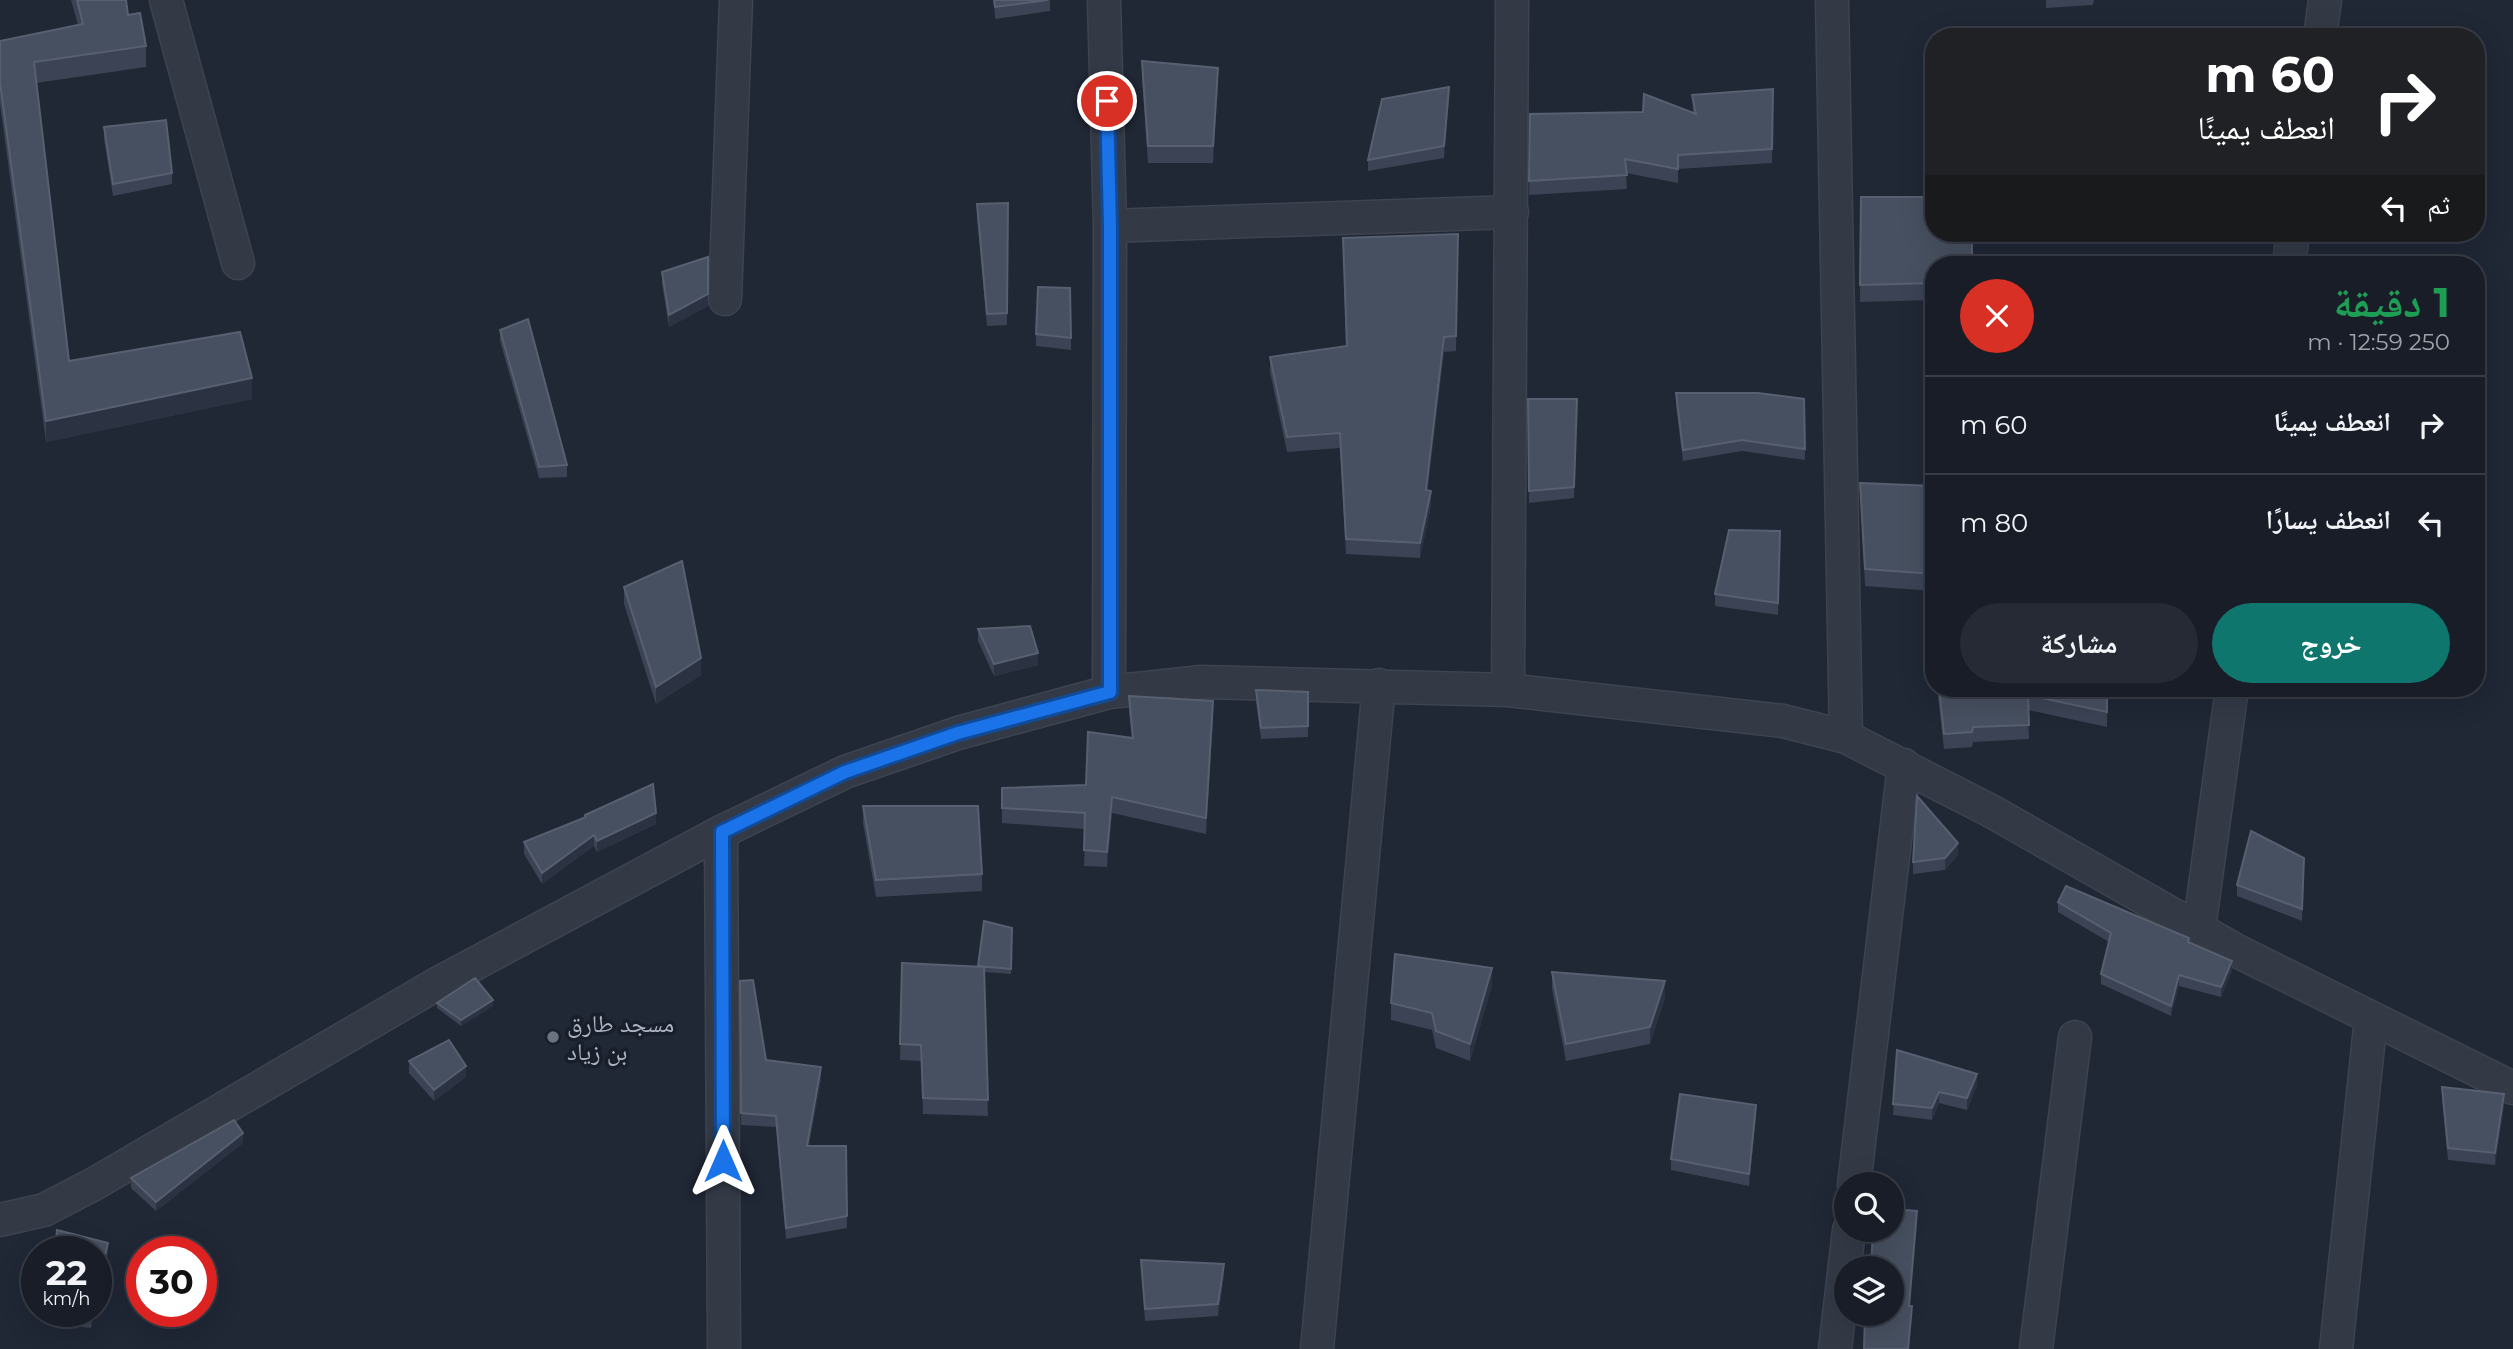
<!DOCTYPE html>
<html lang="ar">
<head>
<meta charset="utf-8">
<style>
	body { margin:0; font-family:Montserrat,"Noto Naskh Arabic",sans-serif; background:#252a34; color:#f1f3f6; direction:rtl; height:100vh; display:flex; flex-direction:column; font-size:26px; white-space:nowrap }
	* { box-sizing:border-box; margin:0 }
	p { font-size:23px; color:#9fa2a8 }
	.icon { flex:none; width:38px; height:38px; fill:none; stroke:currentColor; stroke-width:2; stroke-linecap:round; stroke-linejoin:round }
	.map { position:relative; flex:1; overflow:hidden; direction:ltr }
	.side { position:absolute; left:1925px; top:256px; width:560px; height:441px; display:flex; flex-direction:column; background:#181d28; border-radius:28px; box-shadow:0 7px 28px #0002,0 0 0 2px #363b45; direction:rtl }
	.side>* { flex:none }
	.guide { position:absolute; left:1925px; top:28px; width:560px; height:214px; border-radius:28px; box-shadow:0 7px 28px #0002,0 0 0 2px #363b45; direction:rtl; background:#202124; color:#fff; overflow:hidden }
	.controls { position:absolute; left:1834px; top:1172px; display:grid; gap:14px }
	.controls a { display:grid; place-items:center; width:70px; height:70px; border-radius:50%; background:#181d28; box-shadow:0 7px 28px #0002,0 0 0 2px #363b45; font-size:35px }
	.speed { position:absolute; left:21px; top:1236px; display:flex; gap:14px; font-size:35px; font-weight:700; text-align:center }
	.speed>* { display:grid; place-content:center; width:91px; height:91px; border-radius:50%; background:#181d28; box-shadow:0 7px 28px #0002,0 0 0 2px #363b45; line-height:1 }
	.speed small { font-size:18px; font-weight:400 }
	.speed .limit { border:10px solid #d22; background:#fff; color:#111 }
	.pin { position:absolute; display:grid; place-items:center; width:60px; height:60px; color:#fff; margin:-30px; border:4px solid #fff; border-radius:50%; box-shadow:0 2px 7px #0007 }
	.me { position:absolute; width:77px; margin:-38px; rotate:0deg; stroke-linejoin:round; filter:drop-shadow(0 0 5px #0008) }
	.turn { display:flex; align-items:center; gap:24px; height:147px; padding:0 35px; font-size:32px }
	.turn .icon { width:91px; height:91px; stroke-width:2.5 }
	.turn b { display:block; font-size:49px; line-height:60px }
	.then { display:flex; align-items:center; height:66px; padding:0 35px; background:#0003; gap:14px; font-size:26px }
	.round { display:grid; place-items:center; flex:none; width:74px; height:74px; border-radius:37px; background:#252a34 }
	.headline { display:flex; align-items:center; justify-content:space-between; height:119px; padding:0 35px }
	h1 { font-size:42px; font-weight:700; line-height:52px; color:#1e9e55 }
	.primary-button { display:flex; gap:14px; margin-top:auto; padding:14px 35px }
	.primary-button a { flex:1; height:80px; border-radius:42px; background:#0f766e; color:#fff; font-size:28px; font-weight:700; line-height:80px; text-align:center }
	.primary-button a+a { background:#252a34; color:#f1f3f6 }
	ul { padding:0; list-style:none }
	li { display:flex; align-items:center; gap:21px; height:98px; padding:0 35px; border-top:2px solid #363b45 }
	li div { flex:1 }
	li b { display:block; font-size:26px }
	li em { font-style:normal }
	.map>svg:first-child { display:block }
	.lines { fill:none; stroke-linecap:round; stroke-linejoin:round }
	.minor-casing { stroke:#3d4350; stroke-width:35 }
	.minor { stroke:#333a46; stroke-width:32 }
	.wall { fill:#3b4354 }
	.shaded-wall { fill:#2b3343 }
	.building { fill:#475060; stroke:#575f70; stroke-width:2 }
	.route-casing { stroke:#114b97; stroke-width:18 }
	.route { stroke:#1a73e8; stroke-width:12 }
	.worship-dot { fill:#6b7280; stroke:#191f2a; stroke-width:2.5 }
	.labels { text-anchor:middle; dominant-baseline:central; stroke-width:7; stroke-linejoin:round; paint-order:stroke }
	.poi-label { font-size:24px; fill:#adb4c3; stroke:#191f2a; text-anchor:start }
</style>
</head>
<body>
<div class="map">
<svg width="2513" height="1349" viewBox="0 0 2513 1349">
	<rect width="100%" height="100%" fill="#202735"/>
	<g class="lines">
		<defs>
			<path id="minor" d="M166,0L238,263
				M1104,0L1110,226L1109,692
				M1832,0L1846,737
				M2320,37L2325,0
				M1110,226L1512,212
				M2289,264L2293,233
				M725,299L736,0
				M1508,690L1512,0
				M721,832L724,1349
				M2199,929L2232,688
				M1854,1185L1904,765
				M0,1220L44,1210L94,1184L435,985L721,832L845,772L958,733L1109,692L1202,682L1508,690L1783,721L1846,737L1991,811L2237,951L2513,1088
				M1317,1349L1379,685
				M1835,1349L1849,1230
				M2036,1349L2075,1037
				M2336,1349L2371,1018"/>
		</defs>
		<use href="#minor" class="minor-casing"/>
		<use href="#minor" class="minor"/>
	</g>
	<path class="wall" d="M71,0H126L128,15L146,46V67L36,83L69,361L252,399L46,442L0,104V41L78,25Z
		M994,0H1050V11L995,19Z
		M2046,0H2094L2093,5L2046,8Z
		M1142,61L1218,85L1213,163H1148L1142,78Z
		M1773,89L1772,163L1678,169V183L1626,173L1627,189L1529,195L1530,114L1693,113L1692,95Z
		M1449,98L1444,158L1368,171V160Z
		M104,127L172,173V184L113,196L104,139Z
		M1861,197L1934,264V300L1860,302Z
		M1008,203L1007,325L987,326L977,215V204Z
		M1458,234L1456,351L1444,352L1427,490L1431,506L1420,558L1346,554L1340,448L1287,452L1270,372V357L1346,347L1343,238Z
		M662,272L708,306L669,327L662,284Z
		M500,330L567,465V477L539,478L500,341Z
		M1036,334L1071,338V350L1036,346Z
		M1676,393L1804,399L1805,460L1742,451L1683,461L1676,405Z
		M1528,399L1577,411L1574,498L1529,503Z
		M1860,483L1934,486V591L1865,586Z
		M1780,531L1778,615L1715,606V594Z
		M624,587L701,675L656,704L624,604Z
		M978,629L1038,665L994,676L978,641Z
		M1937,688H2107V727L2028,710L2029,739L1973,742L1972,747L1944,749Z
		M1256,690L1308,692V737L1261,739L1256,702Z
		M1129,696L1213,717L1206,834L1112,813L1107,867L1084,866L1085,829L1002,823V788L1086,785L1132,738L1129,712Z
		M863,806L982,874V891L876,897L863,823Z
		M585,815L656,824L597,852L594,846L542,884L524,854V842L585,817Z
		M1958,855L1945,870L1913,874V862Z
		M2304,870L2302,921L2237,896V885Z
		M2058,902L2189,943L2232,971L2221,997L2179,986L2171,1016L2101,984V974L2109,942L2058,912Z
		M1012,928L1011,974L984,972L988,1116L923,1114L921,1061L900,1060L902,963L978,967Z
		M1552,972L1665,998L1650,1044L1566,1061L1552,989Z
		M740,981L766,1060L821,1079L809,1146H846L847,1228L786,1239L776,1127L741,1125Z
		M1492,985L1470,1061L1436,1048L1432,1030L1391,1020V1003Z
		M437,1003L493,1006L461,1026L437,1008Z
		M1897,1050L1977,1085L1967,1110L1939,1103L1932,1120L1893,1115Z
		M409,1061L466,1077L434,1101L409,1073Z
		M2442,1087L2504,1106L2495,1165L2448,1160L2442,1099Z
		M1756,1116L1749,1186L1671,1170V1159Z
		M243,1143L156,1211L131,1188V1178Z
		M1141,1260L1224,1276L1218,1316L1145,1321Z
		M48,1311H95L91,1328L48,1323Z"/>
	<path class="shaded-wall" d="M1218,68V85L1213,163V146Z
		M1449,87V98L1444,158V146Z
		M708,294V306L669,327V315Z
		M1444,337V352L1426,506V490Z
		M252,378V399L46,442V421Z
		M1431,491V506L1420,558V543Z
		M1038,653V665L994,676V664Z
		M701,658V675L656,704V687Z
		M1213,701V717L1206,834V818Z
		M1112,797V813L1107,867V852Z
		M656,813V824L597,852V841Z
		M594,835V846L542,884V873Z
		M1958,843V855L1945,870V858Z
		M2232,961V971L2221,997V987Z
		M1492,968V985L1470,1061V1044Z
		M2179,975V986L2171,1016V1006Z
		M1665,981V998L1650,1044V1027Z
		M493,1000V1006L461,1026V1020Z
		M466,1066V1077L434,1101V1090Z
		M821,1067V1079L807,1157V1146Z
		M1977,1074V1085L1967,1110V1098Z
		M1939,1092V1103L1932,1120V1108Z
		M2504,1094V1106L2495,1165V1153Z
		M1756,1105V1116L1749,1186V1174Z
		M243,1133V1143L156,1211V1202Z
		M1917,1211V1222L1909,1318V1306Z
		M108,1243V1255L96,1305V1293Z
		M1224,1264V1276L1218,1316V1304Z
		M1912,1306V1318L1909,1349H1908Z
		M92,1311H95L91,1328V1317Z"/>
	<path class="building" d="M77,0H126L128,15L140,13L146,46L34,62L69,361L240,332L252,378L46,421L0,83V41L83,24Z
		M994,0H1048L995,7Z
		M1142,61L1218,68L1213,146H1148Z
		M1449,87L1444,146L1368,160L1382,99Z
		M1773,89L1772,149L1678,155V169L1625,159L1627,175L1529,181L1530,114L1643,112L1644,94L1696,114L1692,95Z
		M166,120L172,173L113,184L104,127Z
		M1861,197H1934V233H1972V264H1934V283L1860,285Z
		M1008,203L1007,313L987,314L977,204Z
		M1458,234L1456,336L1444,337L1426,490L1431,491L1420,543L1346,539L1340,433L1287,437L1270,357L1347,346L1343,238Z
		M708,257V294L669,315L662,272Z
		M1038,287L1070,288L1071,338L1036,334Z
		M528,319L567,465L539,467L500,330Z
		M1676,393H1758L1804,399L1805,449L1742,440L1683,450Z
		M1528,399H1577L1574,487L1529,491Z
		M1860,483L1934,486V574L1865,569Z
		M1729,530L1780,531L1778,603L1715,594Z
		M682,561L701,658L656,687L624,587Z
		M1030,626L1038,653L994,664L978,629Z
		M1939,688H2107V712L2028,695L2029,725L1973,727L1972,732L1944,734Z
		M1256,690L1308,692V726L1261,728Z
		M1129,696L1213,701L1206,818L1112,797L1107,852L1084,850L1085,813L1002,808V788L1086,785L1088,732L1133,738Z
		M653,784L656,813L597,841L594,835L542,873L524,842L586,817L585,815Z
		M1917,796L1958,843L1945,858L1913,862Z
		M863,806H978L982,874L876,880Z
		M2251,831L2304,858L2302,909L2237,885Z
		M2066,886L2189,938L2188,942L2232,961L2221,987L2179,975L2171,1006L2101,974L2111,933L2058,902Z
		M984,921L1012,928L1011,969L978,966Z
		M1395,954L1492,968L1470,1044L1436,1031L1432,1013L1391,1003Z
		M902,963L984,967L988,1100L923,1098L921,1045L900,1044Z
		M1552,972L1665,981L1650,1027L1566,1044Z
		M475,978L493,1000L461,1020L437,1003Z
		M753,980L766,1060L821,1067L807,1146H846L847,1216L786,1228L776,1116L741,1113L740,981Z
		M449,1040L466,1066L434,1090L409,1061Z
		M1897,1050L1977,1074L1967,1098L1939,1092L1932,1108L1893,1104Z
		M2442,1087L2504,1094L2495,1153L2448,1148Z
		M1680,1094L1756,1105L1749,1174L1671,1159Z
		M234,1120L243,1133L156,1202L131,1178Z
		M1892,1209L1917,1211L1909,1306H1912L1908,1349H1864L1865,1314H1892V1269H1871L1873,1230H1892Z
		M57,1230L108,1243L96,1293V1251H55Z
		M1141,1260L1224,1264L1218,1304L1145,1309Z
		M48,1311H92L91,1317L48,1312Z"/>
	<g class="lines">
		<defs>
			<path id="route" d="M723,1161L722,832L845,772L958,733L1110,692V226L1107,101"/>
		</defs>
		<use href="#route" class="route-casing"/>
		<use href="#route" class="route"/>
	</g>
	<circle class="worship-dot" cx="553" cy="1037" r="7"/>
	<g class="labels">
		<g class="poi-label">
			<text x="567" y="1023">مسجد طارق<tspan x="567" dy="28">بن زياد</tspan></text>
		</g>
	</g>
</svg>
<div class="controls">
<a><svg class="icon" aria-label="search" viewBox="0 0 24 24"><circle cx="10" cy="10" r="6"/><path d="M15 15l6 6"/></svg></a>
<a><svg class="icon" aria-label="layers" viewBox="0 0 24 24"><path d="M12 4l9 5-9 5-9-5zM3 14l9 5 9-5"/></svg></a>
</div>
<div class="speed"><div>22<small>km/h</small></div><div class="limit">30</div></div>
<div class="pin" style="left:1107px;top:101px;background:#d93025"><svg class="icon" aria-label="arrive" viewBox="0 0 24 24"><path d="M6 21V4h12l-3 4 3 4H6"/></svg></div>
<svg class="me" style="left:723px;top:1161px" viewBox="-20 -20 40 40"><path d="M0-17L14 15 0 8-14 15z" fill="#1a73e8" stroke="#fff" stroke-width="4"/></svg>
<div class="guide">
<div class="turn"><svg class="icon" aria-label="right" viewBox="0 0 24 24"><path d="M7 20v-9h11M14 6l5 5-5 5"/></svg><div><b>60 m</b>انعطف يمينًا</div></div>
<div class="then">ثم<svg class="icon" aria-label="left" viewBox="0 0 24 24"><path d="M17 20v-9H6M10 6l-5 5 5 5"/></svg></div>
</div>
<section class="side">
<div class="headline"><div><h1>1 دقيقة</h1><p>250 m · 12:59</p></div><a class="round" style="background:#d93025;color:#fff"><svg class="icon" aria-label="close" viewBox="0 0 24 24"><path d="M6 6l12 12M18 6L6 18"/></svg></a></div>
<ul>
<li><svg class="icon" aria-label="right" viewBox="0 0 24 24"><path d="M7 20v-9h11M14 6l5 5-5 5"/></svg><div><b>انعطف يمينًا</b></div><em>60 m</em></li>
<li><svg class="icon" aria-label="left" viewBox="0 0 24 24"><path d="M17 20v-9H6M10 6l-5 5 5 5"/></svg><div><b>انعطف يسارًا</b></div><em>80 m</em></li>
</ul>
<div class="primary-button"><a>خروج</a><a>مشاركة</a></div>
</section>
</div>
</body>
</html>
